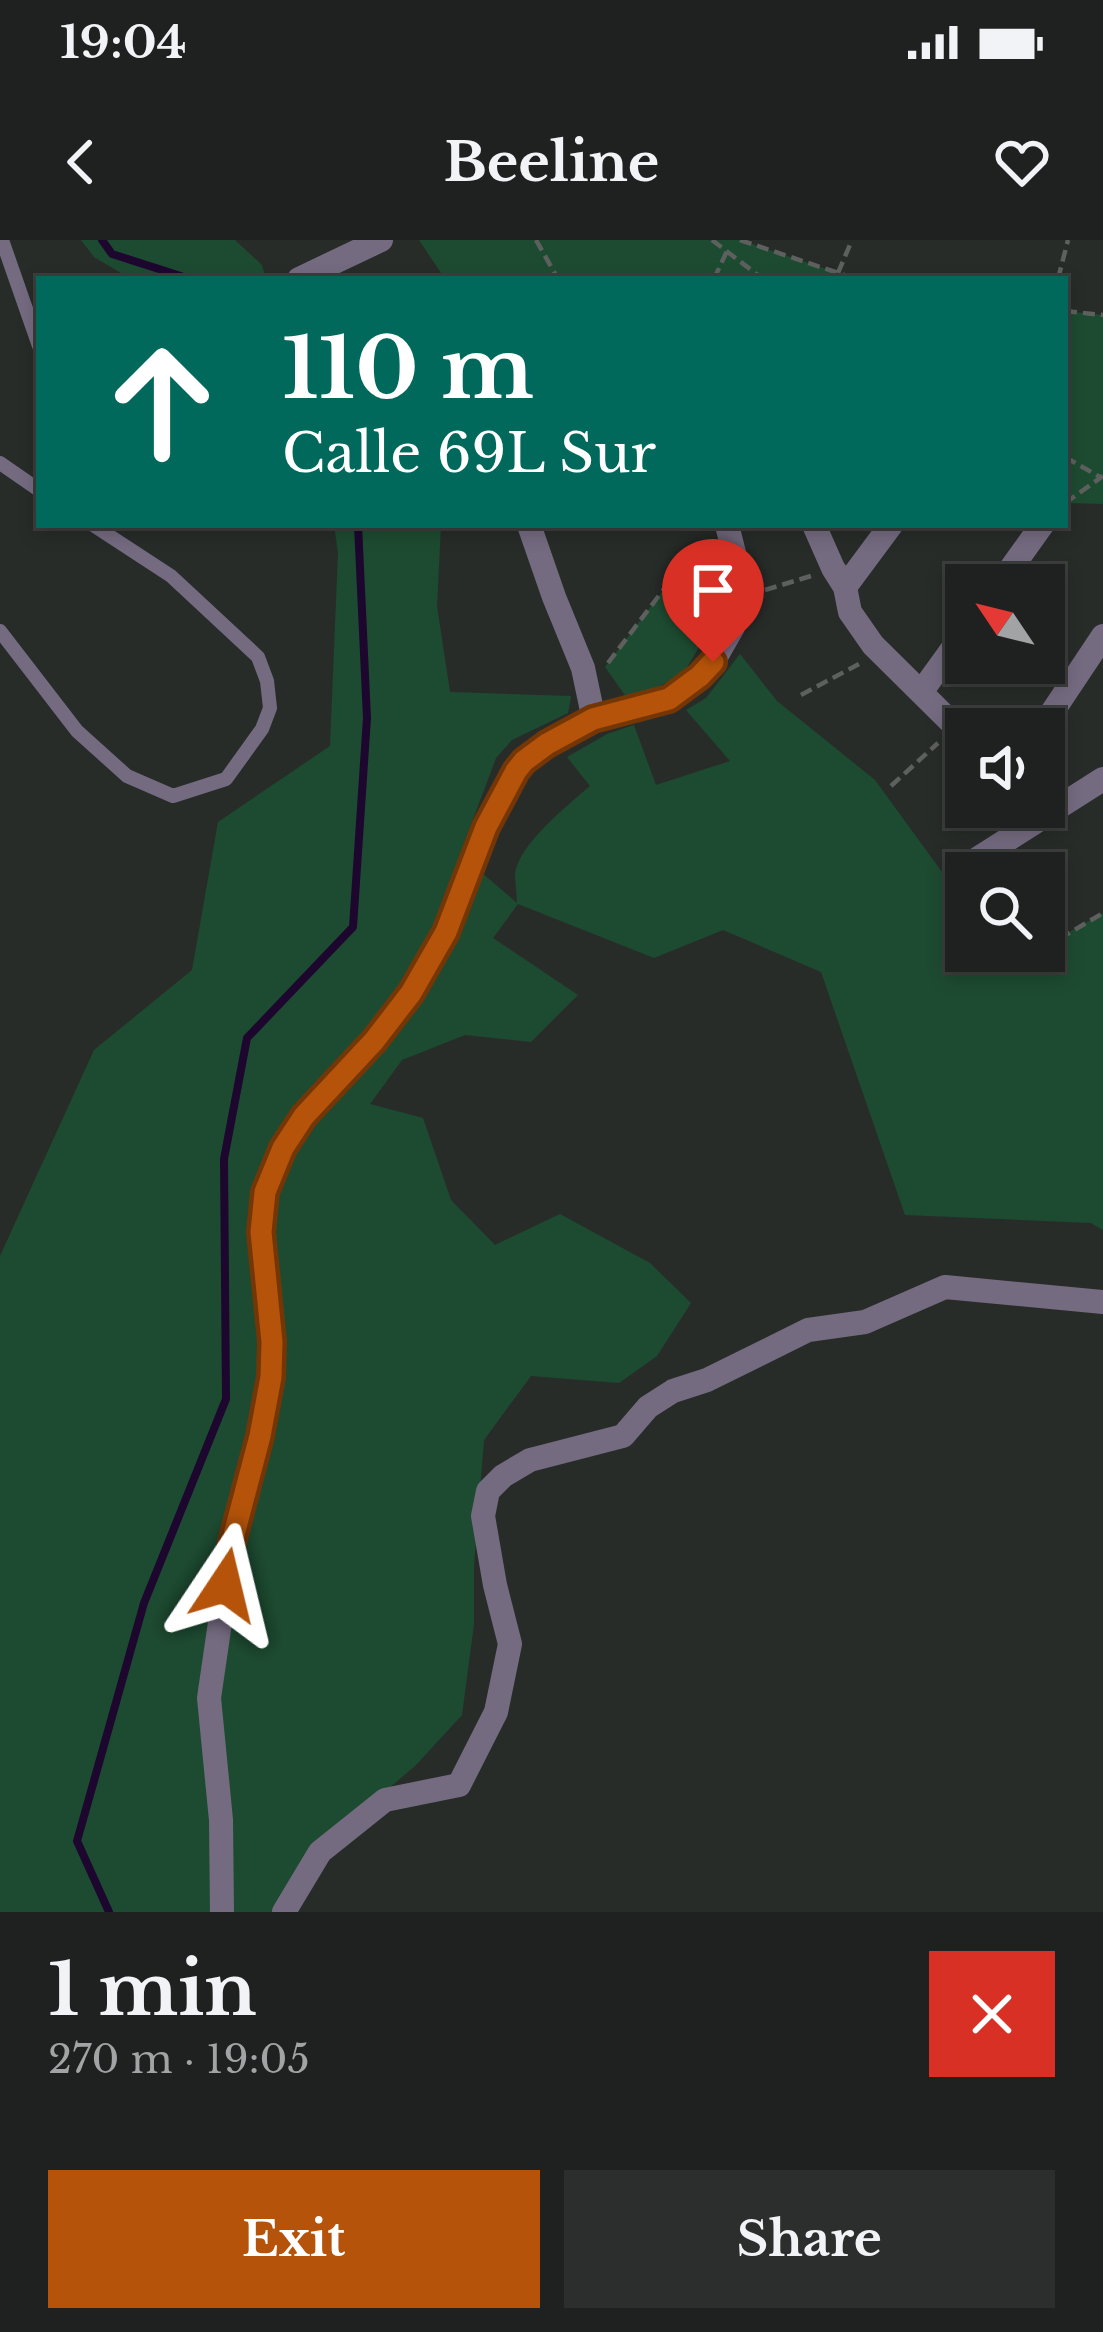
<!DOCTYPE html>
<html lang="en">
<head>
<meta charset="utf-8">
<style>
	body { margin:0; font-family:"Libre Baskerville",serif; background:#2b2e2c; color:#f1f3f6; height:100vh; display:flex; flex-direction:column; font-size:45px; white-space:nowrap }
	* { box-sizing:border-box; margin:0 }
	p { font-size:39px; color:#a1a3a4 }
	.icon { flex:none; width:66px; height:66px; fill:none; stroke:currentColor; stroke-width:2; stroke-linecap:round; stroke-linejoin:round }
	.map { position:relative; height:1672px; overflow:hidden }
	.details { display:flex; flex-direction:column; background:#1e211f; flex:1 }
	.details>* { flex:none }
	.top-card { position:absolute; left:36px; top:36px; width:1032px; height:252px; border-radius:0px; box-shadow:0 6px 18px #0003,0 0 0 3px #3c3e3d; background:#00695c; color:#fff; overflow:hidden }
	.needle { width:78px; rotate:305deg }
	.controls { position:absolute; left:945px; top:324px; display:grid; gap:24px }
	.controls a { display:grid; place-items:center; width:120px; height:120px; border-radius:0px; background:#1e211f; box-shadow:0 6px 18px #0003,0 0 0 3px #3c3e3d; font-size:60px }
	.pin { position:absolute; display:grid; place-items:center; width:102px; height:102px; color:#fff; margin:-123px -51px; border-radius:50% 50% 50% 0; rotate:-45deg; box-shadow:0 0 12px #0007 }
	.pin .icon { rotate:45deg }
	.me { position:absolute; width:132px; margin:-66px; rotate:10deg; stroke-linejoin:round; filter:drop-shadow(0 0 9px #0008) }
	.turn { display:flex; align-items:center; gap:42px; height:252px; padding:0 48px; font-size:54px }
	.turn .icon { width:156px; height:156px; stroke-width:2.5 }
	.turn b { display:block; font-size:84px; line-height:102px }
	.round { display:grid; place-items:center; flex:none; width:126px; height:126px; border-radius:0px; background:#2b2e2c }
	.summary { display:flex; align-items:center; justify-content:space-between; height:204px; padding:0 48px }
	h1 { font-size:72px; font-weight:700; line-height:90px }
	.action { display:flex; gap:24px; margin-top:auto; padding:24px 48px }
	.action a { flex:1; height:138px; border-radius:0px; background:#b45309; color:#fff; font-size:48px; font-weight:700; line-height:138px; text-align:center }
	.action a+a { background:#2b2e2c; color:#f1f3f6 }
	.status { display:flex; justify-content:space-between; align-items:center; height:84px; padding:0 60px; background:#1e211f; direction:ltr }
	.status svg { height:33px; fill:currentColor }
	header { display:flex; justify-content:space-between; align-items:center; height:156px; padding:0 48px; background:#1e211f; font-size:54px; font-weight:700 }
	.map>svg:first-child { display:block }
	.green { fill:#1d4b31 }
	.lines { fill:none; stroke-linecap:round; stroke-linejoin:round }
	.stream { stroke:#1d072f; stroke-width:8 }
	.path { stroke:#5d605e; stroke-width:4.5; stroke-dasharray:12 6; stroke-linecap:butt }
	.lane { stroke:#756b81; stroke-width:14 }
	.street { stroke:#756b81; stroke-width:24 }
	.route-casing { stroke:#753606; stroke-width:30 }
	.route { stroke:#b45309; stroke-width:21 }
</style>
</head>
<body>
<div class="status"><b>19:04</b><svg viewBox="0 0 49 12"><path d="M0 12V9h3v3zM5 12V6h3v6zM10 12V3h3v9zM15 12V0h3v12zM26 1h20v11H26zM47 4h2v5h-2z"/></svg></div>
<header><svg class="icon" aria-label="back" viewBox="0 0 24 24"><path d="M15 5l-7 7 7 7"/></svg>Beeline<svg class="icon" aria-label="heart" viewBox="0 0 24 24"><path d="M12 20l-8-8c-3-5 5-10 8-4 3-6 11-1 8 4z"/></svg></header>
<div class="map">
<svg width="1103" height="1672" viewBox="0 0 1103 1672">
	<rect width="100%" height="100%" fill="#282c29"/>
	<path class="green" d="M81,0H235L262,25L266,39H131L94,17Z
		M419,0H740L856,39H445Z
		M1065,71L1103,75V264L1065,263Z
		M334,285H441L437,366L450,452L571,456L568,473L512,500L496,518L460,614L517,663C517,654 515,643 515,634C518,605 568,565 590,546L567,517L607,494L634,485L656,545L730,521L686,470L706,458L740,414L777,461L875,540L966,665V711H1044V677L1069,692L1103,673V990L1091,983L905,975L821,732L723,690L654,718L518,664L493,698L578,755L531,802L465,795L402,820L370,864L423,878L451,960L495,1005L560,974L650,1023L691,1063L657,1116L619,1143L531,1136L484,1200L474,1326V1384L462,1475L415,1526L325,1603L297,1672H0V1016L94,810L192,730L218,582L330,506L338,313Z
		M695,308L725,322L727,361L684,432L658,447L627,458L605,427Z"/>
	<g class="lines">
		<path class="stream" d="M102,0L112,14L190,39
			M109,1672L77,1601L144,1363L226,1159L224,919L247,798L353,687L367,478L358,285"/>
		<path class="path" d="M536,0L558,39
			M712,0L763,39
			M740,0L856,39
			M838,33L852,0
			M714,39L727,11
			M1058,39L1068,0
			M1065,71L1103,75
			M1065,217L1100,237
			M1065,263L1103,236
			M765,350L811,336
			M608,423L695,308L706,313
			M801,455L859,424
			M891,546L938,503
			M1044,708L1103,673
			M1007,730L1039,711"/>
		<path class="lane" d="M2,0L39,106
			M0,223L39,250
			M0,391L77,491L127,536L173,556L226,539L262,489L270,468L267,441L258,417L171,336L93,285"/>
		<path class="street" d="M299,39L381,0
			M529,285L554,357L583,428L594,480
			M814,285L833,328L845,347L850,372L873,405L966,497
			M999,345L1042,285
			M845,347L891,285
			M922,451L966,390
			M1041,489L1103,396
			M963,628L1103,539
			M222,1672L221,1580L209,1458L231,1307L260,1195L271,1137L272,1102L261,992L265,952L282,908L304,876L374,801L411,753L446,692L486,587L516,531L535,511L594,480L669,459L685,449L713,422L733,387L738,359L736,321L727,285
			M284,1672L320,1612L385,1560L459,1545L496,1472L510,1404L495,1345L483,1276L488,1251L503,1236L530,1220L623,1196L648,1167L673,1151L707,1140L808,1090L865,1082L945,1047L1103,1062"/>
	</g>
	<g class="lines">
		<defs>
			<path id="route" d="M225,1345L231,1306L260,1196L271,1137L272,1102L261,992L265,952L283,908L304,876L374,801L411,753L446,692L486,587L516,531L524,521L547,504L593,479L669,459L700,436L713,422"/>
		</defs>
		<use href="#route" class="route-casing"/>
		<use href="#route" class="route"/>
	</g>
</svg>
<div class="controls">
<a><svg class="needle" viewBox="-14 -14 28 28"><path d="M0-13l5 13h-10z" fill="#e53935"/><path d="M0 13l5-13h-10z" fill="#a1a3a4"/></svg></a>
<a><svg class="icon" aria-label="sound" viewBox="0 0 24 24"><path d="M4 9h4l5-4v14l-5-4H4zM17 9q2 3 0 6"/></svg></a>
<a><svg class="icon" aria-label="search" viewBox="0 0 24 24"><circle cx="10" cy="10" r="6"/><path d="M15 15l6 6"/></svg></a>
</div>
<div class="pin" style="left:713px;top:422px;background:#d93025"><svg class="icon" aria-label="arrive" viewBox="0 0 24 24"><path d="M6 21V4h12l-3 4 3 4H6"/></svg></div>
<svg class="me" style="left:225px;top:1345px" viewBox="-20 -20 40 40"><path d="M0-17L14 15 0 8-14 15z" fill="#b45309" stroke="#fff" stroke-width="4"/></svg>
<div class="top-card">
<div class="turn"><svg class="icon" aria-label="ahead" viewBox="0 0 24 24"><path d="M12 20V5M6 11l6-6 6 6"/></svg><div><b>110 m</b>Calle 69L Sur</div></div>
</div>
</div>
<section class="details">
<div class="summary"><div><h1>1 min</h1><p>270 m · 19:05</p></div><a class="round" style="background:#d93025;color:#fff"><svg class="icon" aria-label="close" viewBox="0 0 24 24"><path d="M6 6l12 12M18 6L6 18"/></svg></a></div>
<div class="action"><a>Exit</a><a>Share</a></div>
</section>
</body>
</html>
